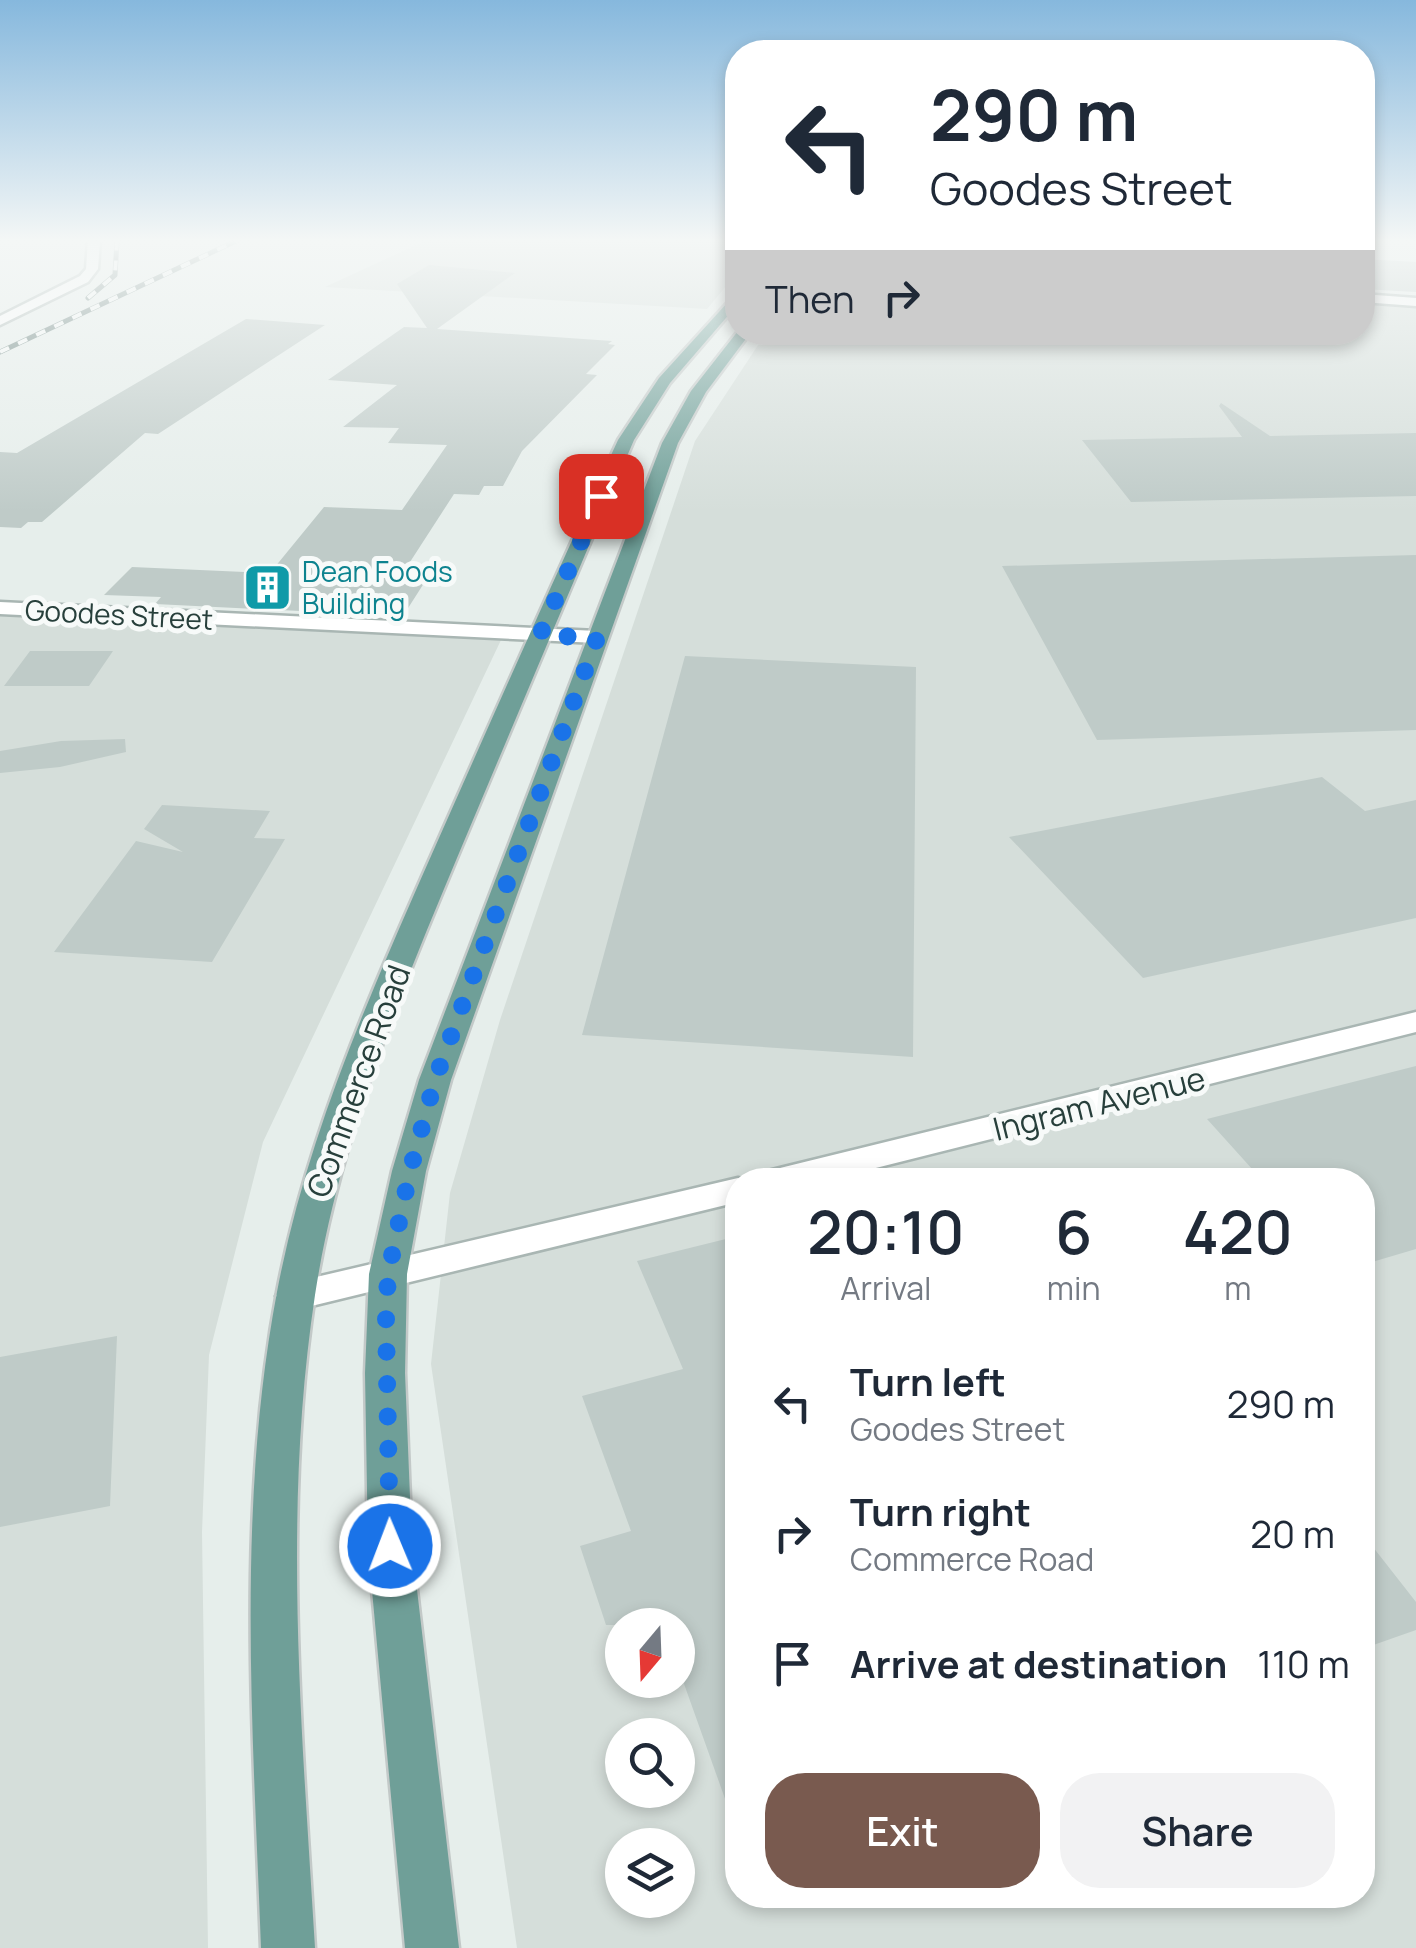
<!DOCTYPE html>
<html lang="en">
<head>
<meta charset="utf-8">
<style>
	body { margin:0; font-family:Manrope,sans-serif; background:#f2f2f3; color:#1f2937; height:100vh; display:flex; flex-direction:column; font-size:38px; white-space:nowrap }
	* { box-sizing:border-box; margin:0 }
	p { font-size:32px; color:#747a83 }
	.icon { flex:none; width:55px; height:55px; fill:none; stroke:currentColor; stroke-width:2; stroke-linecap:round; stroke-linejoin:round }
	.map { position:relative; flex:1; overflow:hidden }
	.details { position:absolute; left:725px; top:1168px; width:650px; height:740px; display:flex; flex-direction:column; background:#fff; border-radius:40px; box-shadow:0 5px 15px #0003 }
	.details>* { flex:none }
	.top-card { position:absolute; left:725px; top:40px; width:650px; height:305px; border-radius:40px; box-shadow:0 5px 15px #0003; background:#fff; color:#1f2937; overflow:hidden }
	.needle { width:65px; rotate:199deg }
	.buttons { position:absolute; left:605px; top:1608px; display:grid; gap:20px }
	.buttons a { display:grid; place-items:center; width:90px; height:90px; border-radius:50%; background:#fff; box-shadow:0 5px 15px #0003; font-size:50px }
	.pin { position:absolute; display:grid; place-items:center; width:85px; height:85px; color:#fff; margin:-42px; border-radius:20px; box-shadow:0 5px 15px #0006 }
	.me { position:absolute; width:110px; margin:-55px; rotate:359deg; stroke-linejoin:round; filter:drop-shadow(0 0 8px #0008) }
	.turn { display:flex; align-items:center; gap:35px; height:210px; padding:0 40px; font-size:45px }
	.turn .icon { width:130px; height:130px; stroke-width:2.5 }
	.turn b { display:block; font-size:70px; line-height:85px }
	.then { display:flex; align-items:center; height:95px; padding:0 40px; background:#0003; gap:20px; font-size:38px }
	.eta { display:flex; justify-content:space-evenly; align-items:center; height:170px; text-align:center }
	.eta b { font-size:60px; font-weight:600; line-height:70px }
	.cta { display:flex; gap:20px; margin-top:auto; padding:20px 40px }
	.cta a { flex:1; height:115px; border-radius:40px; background:#795a4f; color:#fff; font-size:40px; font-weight:600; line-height:115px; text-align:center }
	.cta a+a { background:#f2f2f3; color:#1f2937 }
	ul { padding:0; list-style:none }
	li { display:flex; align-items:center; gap:30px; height:130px; padding:0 40px }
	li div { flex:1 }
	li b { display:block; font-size:38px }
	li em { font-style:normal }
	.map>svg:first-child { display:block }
	.built { fill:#d5deda; fill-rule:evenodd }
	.building { fill:#bfcbc8 }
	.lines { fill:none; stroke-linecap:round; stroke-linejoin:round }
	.minor-casing { stroke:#a9b6b3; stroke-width:5 }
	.major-casing { stroke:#c3c9c8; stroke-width:5 }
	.minor { fill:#fff; fill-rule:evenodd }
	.major { fill:#6f9f98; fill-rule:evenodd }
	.rail-casing { stroke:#617a76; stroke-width:5 }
	.rail { stroke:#f7faf9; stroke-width:4; stroke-dasharray:10; stroke-linecap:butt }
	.route { stroke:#1a73e8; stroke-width:18; stroke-dasharray:0 32.4 }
	.labels { text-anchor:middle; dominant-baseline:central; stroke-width:10; stroke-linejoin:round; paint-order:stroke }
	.far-culture-label { font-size:28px; fill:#0d838f; stroke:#f7faf9; text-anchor:start }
	.far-street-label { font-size:28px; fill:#273f3b; stroke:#f7faf9 }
	.street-label { font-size:32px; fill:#273f3b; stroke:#f7faf9 }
</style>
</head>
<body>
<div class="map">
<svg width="1416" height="1948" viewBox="0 0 1416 1948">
	<rect width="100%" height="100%" fill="#e6eeeb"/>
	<path class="built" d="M427,240H737V273L707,309L325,287Z
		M1363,302L1416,306V1948H517L431,1364L450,1193L500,1020L695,441L766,333L1362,332ZM738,1180H1362V1895H738ZM622,1625H678V1680H622ZM622,1735H678V1790H622ZM622,1845H678V1900H622Z
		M0,616L501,640L263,1142L209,1355L202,1532L208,1948H0Z"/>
	<path class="building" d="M1362,259L1416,262V292L1362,289Z
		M429,265L515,273L437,329L612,341L608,344L615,345L586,374L597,375L522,451L503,486H484L479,495L454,494L399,579L426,580L403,616L155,604L161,597L104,595L132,567L270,573L324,507L402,510L447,445L388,443L399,428L343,427L397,385L328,380L404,327L427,328L397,284Z
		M246,319L325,325L158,434L145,433L42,522H28L21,528L0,527V452L17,453Z
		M1221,403L1270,436L1416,433V496L1131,502L1082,440L1242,437L1219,406Z
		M1416,555V730L1097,740L1002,566Z
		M30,651H113L89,686H4Z
		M685,656L916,667L913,1057L582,1035Z
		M125,739L126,752L60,767L0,773V751L61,741Z
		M1322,777L1365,811L1416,800V918L1143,978L1009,837Z
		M162,805L270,811L254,838L285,839L212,962L54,952L136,841L183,852L144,829Z
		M1416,1066V1249L1362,1265V1180H1262L1207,1119Z
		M738,1236V1823L734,1824L678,1667V1625H606L580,1546L631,1531L582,1396L683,1369L637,1261Z
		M117,1336L110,1506L0,1527V1357Z
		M1362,1533L1416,1602V1630L1362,1649Z"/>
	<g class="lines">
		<defs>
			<path id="minor" d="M88,240H100L98,269L88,282L0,325V316L80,276L86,269Z
				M1362,294L1416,298V306L1362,302Z
				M0,602L597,631L608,637L597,643L0,614Z
				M1416,1012V1032L828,1180H762L768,1171L780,1168Z
				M738,1178L746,1180H738V1202L295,1310L282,1306L276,1296L282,1286L295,1282Z"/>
			<path id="major" d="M738,291V304L670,383L634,440C576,575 519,711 462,846C401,991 339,1139 315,1295C282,1512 302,1731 315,1948H261C253,1730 236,1508 277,1292C307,1133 374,985 439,838C498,705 557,572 618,440L659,378Z
				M738,331L751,332L706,392L678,443L451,1080L426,1171L407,1274L405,1373L412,1547L459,1948H405L368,1547L365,1373L369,1274L392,1171L419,1080L662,443L691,391Z"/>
		</defs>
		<use href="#minor" class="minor-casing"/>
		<use href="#major" class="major-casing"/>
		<use href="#minor" class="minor"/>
		<use href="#major" class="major"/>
		<defs>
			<path id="rail" d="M88,298L115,275L117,240
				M0,352L238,240"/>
		</defs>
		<use href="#rail" class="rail-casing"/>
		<use href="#rail" class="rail"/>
	</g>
	<linearGradient id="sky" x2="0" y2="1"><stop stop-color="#86b8dd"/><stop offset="0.47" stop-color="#f4f7f6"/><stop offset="1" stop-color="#f4f7f6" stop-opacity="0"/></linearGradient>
	<rect width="1416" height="512" fill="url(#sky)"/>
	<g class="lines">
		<path class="route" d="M390,1546L386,1320L388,1274L410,1171L435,1080L597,638L540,635L601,496"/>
	</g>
	<defs>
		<symbol id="building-square" viewBox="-11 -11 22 22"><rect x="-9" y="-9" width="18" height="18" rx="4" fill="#0f9aa8" stroke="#f7faf9"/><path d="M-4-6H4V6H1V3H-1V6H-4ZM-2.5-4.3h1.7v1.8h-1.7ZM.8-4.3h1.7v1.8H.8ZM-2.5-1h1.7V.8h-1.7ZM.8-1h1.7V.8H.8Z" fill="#fff"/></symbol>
	</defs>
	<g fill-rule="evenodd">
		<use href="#building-square" x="240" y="560" width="55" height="55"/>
	</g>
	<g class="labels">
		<g class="far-culture-label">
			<text x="302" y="571">Dean Foods<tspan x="302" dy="32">Building</tspan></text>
		</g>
		<g class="far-street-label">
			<text transform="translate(119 614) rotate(3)">Goodes Street</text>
		</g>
		<g class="street-label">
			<text transform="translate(358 1081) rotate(-70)">Commerce Road</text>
			<text transform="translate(1099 1103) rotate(-14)">Ingram Avenue</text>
		</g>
	</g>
</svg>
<div class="buttons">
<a><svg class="needle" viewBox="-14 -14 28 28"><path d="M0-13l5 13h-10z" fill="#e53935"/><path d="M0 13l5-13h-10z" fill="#747a83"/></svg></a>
<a><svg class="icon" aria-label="search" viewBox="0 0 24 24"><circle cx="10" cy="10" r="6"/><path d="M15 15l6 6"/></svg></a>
<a><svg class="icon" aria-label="layers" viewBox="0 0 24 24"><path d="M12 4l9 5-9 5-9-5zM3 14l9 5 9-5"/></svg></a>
</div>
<div class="pin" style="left:601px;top:496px;background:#d93025"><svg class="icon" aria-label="arrive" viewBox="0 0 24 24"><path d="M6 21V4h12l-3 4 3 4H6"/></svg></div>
<svg class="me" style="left:390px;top:1546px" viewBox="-20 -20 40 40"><circle r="17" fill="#1a73e8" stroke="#fff" stroke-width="3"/><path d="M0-11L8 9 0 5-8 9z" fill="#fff"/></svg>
<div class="top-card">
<div class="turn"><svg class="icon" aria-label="left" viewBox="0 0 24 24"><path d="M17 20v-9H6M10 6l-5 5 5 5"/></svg><div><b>290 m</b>Goodes Street</div></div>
<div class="then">Then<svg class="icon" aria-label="right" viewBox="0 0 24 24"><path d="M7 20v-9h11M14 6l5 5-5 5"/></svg></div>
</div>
<section class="details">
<div class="eta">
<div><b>20:10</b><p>Arrival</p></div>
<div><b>6</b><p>min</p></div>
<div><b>420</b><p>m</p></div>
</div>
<ul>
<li><svg class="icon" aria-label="left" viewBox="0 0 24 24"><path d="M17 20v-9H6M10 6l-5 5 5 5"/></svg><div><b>Turn left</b><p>Goodes Street</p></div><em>290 m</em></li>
<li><svg class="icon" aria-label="right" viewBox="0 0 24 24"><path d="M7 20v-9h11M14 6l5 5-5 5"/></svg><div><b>Turn right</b><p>Commerce Road</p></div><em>20 m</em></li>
<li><svg class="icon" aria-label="arrive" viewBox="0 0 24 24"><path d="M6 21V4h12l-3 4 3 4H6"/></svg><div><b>Arrive at destination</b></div><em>110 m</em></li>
</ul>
<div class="cta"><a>Exit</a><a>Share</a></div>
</section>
</div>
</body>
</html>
